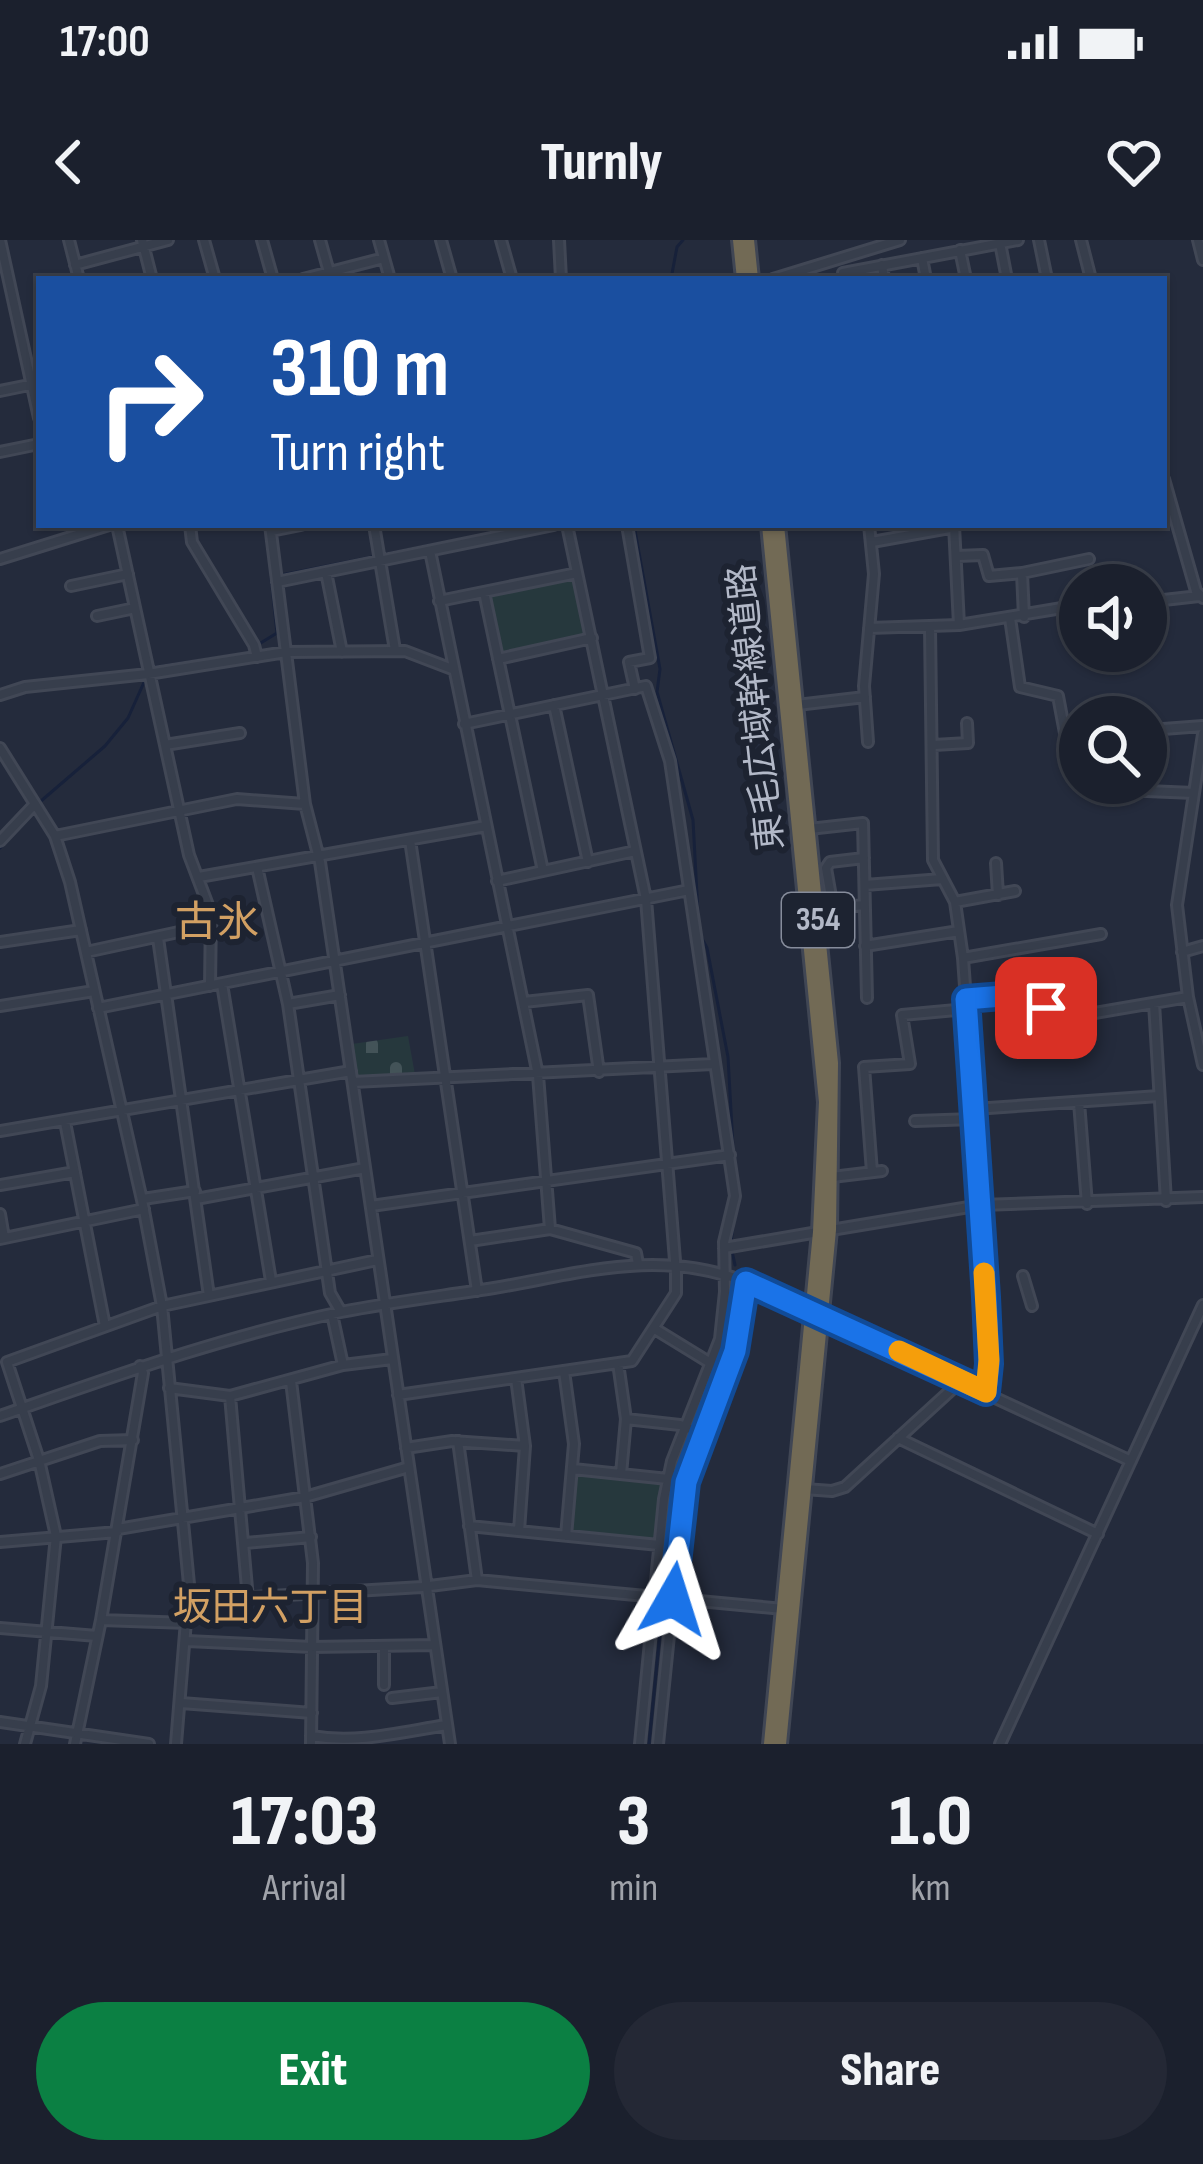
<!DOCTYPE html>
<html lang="en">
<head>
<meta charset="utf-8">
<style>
	body { margin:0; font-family:"Sofia Sans Condensed","Noto Sans JP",sans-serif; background:#242835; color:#f1f3f6; height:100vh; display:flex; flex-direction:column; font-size:45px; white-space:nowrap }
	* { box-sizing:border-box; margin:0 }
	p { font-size:39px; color:#a0a3aa }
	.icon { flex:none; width:66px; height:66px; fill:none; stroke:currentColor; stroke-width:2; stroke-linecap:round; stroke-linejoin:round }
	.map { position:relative; height:1504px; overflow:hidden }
	.sheet { display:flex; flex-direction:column; background:#1b202d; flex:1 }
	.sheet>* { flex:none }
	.top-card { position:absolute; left:36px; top:36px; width:1131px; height:252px; border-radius:0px; box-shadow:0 3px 9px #0004,0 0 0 3px #393e49; background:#1a4fa0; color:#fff; overflow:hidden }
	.tools { position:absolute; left:1059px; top:324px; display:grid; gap:24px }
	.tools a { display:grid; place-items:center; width:108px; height:108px; border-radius:50%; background:#1b202d; box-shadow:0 3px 9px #0004,0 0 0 3px #393e49; font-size:60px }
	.pin { position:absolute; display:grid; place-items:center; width:102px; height:102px; color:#fff; margin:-51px; border-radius:24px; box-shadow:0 6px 18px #0006 }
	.me { position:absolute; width:132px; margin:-66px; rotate:6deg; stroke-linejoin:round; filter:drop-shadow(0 0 9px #0008) }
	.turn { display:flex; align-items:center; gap:42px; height:252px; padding:0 36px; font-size:54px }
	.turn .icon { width:156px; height:156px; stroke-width:2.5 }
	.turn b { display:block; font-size:84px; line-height:102px }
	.eta { display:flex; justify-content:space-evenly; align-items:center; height:204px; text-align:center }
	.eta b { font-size:72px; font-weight:800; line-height:84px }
	.cta { display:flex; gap:24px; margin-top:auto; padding:24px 36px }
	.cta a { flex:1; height:138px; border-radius:72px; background:#0b8043; color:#fff; font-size:48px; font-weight:800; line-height:138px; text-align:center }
	.cta a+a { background:#242835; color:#f1f3f6 }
	.status { display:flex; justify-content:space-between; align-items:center; height:84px; padding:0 60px; background:#1b202d; direction:ltr }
	.status svg { height:33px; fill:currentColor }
	header { display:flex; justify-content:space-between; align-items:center; height:156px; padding:0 36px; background:#1b202d; font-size:54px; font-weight:800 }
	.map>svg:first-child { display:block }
	.cemetery { fill:url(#cemetery-stones) }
	.park { fill:#26383d }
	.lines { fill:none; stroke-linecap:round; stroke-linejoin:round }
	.stream { stroke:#17213a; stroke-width:3 }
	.minor-casing { stroke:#414755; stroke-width:14 }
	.highway-casing { stroke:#404654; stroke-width:18 }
	.minor { stroke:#373e4c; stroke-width:8 }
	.highway { stroke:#726a55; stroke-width:12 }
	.route-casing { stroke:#114b97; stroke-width:30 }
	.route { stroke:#1a73e8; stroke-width:21 }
	.slow { stroke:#f59e0b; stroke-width:21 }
	.labels { text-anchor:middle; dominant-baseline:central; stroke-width:12; stroke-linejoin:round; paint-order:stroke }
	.shield { fill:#1d2331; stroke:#868c9b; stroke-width:3 }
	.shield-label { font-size:33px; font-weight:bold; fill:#b3b9c8 }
	.street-label { font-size:36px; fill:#b3b9c8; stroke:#1d2331 }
	.neighbourhood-label { font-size:39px; fill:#d2a063; stroke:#1d2331 }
	.quarter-label { font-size:42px; fill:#d2a063; stroke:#1d2331 }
</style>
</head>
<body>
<div class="status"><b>17:00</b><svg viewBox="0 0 49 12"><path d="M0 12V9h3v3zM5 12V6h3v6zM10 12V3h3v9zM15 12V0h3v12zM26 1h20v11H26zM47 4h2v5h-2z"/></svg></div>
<header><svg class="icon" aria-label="back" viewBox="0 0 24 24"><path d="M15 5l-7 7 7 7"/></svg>Turnly<svg class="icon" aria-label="heart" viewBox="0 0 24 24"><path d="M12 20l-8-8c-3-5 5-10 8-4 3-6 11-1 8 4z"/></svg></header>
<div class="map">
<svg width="1203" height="1504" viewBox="0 0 1203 1504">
	<defs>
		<pattern id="cemetery-stones" width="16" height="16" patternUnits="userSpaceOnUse" patternTransform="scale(3)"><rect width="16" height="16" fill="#26383d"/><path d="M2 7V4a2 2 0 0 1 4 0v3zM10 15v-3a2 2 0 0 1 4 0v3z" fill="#435358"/></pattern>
	</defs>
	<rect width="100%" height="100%" fill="#242b3c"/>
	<path class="cemetery" d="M408,796L415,835L359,839L356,835L352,804Z"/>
	<path class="park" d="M578,335L589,396L499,417L486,354Z
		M578,1233L661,1241L657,1299L571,1291Z"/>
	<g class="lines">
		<path class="stream" d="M671,39L677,7L683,0
			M634,285L660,429L657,452L693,580L699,693L707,708L728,817L734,925
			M259,404L277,393L271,337L508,290L507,285
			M150,428L236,415
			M41,561L105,506L128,478L145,440
			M0,608L32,574
			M731,1002L736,964
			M732,1011L735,1025
			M664,1352L678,1235L725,1117L734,1053
			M649,1504L663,1362"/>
		<defs>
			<path id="minor" d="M0,0L39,178
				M69,0L79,39
				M142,0L152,39
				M204,0L215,39
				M262,0L273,39
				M320,0L329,32
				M379,0L390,39
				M441,0L452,39
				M501,0L512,39
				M559,0L561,39
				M1039,0L1047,39
				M1081,0L1091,39
				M1198,0L1203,20
				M1000,3L1007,39
				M960,10L966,39
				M922,18L926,39
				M75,25L168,0
				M882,25L884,39
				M843,33L1018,0
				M303,39L384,18
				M773,39L900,0
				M0,151L39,143
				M0,212L39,204
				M1164,239L1196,351L1203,358
				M117,285L189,615L211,673L210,746
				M190,285L192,302L254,405L257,417
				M270,285L305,564L320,622L450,1504
				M374,285L395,410
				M627,285L650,418L629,422L635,449
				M954,285L959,385
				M271,291L301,285
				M872,302L955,287
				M430,311L538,835L550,989
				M957,316L983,315L989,336L1022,333L1024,377
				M0,319L109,285
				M326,332L342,412
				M1022,333L1089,319
				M277,342L554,285
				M71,346L128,334
				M484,352L543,631
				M439,361L577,333
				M1146,362L1199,356
				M97,376L135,368
				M1010,378L1020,447L1058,456L1071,525
				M930,387L933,620L955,662L963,718L984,1015L989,1124L985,1152
				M869,388L959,385L1080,365
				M498,419L592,398
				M0,455L25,447L148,434L286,412L405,411L452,429
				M554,465L588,622
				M797,465L865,457
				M464,484L646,446L670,521L735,956L724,1002L725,1052L720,1099L672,1221L664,1259L640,1504
				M1150,490L1203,486
				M1203,494L1177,665L1188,757L1203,825
				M868,502L864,446L874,334L869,285
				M165,505L240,493
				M934,505L968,503L967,483
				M0,508L55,596L70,642L142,960L162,1066L189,1344L176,1504
				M1100,549L1194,553
				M809,589L863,583L867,758
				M55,596L237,559L305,564
				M410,600L477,1051
				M0,601L35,564
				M864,618L830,622L826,628L833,668L864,665
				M996,623L998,655
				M257,627L288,764L330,1053L341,1072
				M199,637L486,586
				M497,641L635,611
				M865,645L942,639
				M955,662L1015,651
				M158,698L209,1056
				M0,702L81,690
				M865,706L959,691
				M86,712L211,685
				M1182,712L1203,706
				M963,718L1101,694
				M222,744L271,1041
				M966,759L1032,754L1053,777L1060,779L1188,757
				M524,762L588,755L599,832
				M1154,763L1166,961
				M288,764L340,755
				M0,766L94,751
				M98,768L689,650
				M353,842L713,824
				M1079,862L1087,964
				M974,869L1159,856
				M915,881L974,879
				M65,882L105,1086
				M0,891L351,831
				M872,932L864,827L910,824L902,775L967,769
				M832,937L882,931
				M0,945L75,932
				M143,959L195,951
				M196,959L365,928
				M371,966L730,915
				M0,974L4,998
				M831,990L981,965L1203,957
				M0,999L144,969
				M470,1001L550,989L636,1013L638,1024
				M724,1008L818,992
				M1023,1036L1032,1066
				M332,1074L343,1125
				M655,1089L712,1124
				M618,1123L626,1179L621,1234
				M564,1131L574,1204L566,1296
				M516,1138L525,1206L519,1291
				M291,1141L313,1323L311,1504
				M169,1148L230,1156L343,1125L392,1119
				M398,1155L632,1121L676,1053V1033L646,659L567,285
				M230,1156L248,1359
				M0,1176C112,1137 224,1096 341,1072C392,1062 443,1056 494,1048C583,1033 658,1008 746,1042L1131,1221
				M626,1179L680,1185L702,1193
				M898,1198L1098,1294
				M458,1201L477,1340
				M406,1208L452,1201L525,1206
				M573,1229L668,1239
				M0,1234L100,1201L133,1200
				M804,1249L832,1251L845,1247L962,1140
				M469,1286L659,1305
				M118,1289L305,1257L409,1227
				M0,1302L117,1292
				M246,1303L311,1297
				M189,1361L422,1347L477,1340L784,1369
				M101,1380L188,1383
				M0,1388L97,1396
				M187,1401L312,1407L435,1405
				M384,1406V1445
				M392,1458L442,1452
				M181,1463L312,1473
				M0,1482L149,1504
				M311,1496C358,1504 401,1492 447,1485
				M25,1504L41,1446L56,1296L39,1220L7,1122L162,1066L377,1020
				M75,1504L101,1380L143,1133L140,1126
				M658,1504L683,1257L695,1212L735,1111L746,1042
				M1000,1504L1203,1065"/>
			<path id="highway" d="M739,0L743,39
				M748,0L752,39
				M768,285L825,862L819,992L770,1504
				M778,285L832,823L830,990L780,1504"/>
		</defs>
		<use href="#minor" class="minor-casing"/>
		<use href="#highway" class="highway-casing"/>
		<use href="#minor" class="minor"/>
		<use href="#highway" class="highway"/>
	</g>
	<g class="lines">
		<defs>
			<path id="route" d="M673,1359L686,1242L735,1111L746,1042L986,1152L989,1124L986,1057L966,759L1028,754L1046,768"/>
		</defs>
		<use href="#route" class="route-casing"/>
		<use href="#route" class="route"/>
		<path class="slow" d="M899,1111L986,1152L989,1120L984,1033"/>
	</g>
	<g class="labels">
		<rect class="shield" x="782" y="653" width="72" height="54" rx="9"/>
		<g class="shield-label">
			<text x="818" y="680">354</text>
		</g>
		<g class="street-label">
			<text transform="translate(757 467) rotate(-96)">東毛広域幹線道路</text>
		</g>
		<g class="neighbourhood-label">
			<text x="270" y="1368">坂田六丁目</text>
		</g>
		<g class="quarter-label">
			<text x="217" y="683">古氷</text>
		</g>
	</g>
</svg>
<div class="tools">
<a><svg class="icon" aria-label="sound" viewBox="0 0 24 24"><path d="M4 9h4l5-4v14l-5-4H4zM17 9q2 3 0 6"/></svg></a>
<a><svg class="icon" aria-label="search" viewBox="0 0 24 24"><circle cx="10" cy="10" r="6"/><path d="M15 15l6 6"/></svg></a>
</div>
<div class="pin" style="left:1046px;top:768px;background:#d93025"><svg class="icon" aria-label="arrive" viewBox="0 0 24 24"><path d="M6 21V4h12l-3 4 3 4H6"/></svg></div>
<svg class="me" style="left:673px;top:1359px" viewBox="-20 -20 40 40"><path d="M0-17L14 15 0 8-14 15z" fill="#1a73e8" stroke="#fff" stroke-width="4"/></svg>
<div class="top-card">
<div class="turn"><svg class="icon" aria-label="right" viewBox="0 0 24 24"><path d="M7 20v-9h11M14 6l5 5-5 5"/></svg><div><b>310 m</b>Turn right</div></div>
</div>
</div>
<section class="sheet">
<div class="eta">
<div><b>17:03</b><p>Arrival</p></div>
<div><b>3</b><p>min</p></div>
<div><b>1.0</b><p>km</p></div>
</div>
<div class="cta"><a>Exit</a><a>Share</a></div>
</section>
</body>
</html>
